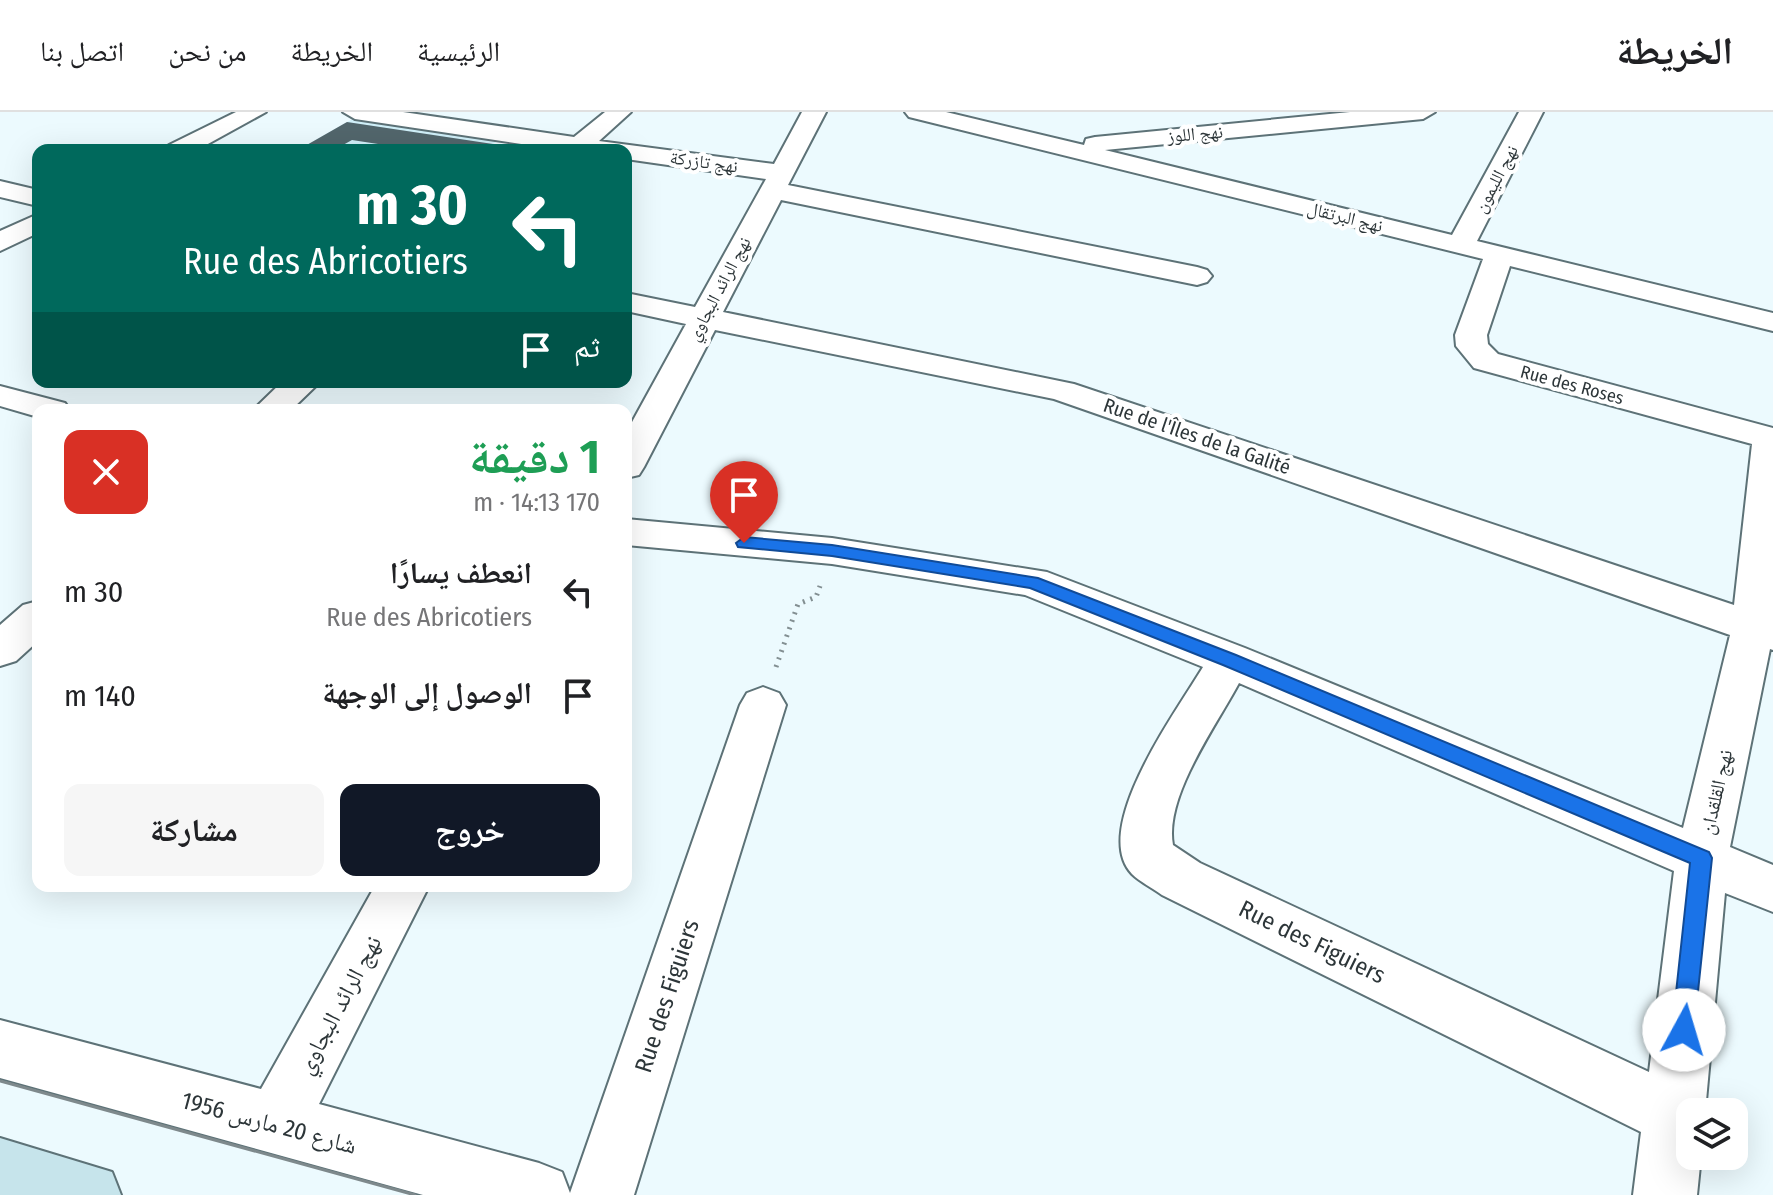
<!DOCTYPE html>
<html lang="ar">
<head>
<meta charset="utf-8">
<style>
	body { margin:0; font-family:"Fira Sans Condensed","Noto Naskh Arabic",sans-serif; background:#f6f6f6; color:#202124; direction:rtl; height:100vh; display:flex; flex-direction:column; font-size:30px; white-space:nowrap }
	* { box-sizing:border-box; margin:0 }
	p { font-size:26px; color:#757577 }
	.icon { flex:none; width:44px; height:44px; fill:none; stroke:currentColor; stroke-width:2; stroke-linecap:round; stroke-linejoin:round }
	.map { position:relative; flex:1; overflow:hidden; direction:ltr }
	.sheet { position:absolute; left:32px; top:292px; width:600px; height:488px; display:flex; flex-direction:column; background:#fff; border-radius:16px; box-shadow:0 8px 32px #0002; direction:rtl }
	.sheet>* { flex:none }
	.hud { position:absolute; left:32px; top:32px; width:600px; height:244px; border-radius:16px; box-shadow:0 8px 32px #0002; direction:rtl; background:#00695c; color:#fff; overflow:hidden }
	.buttons { position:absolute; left:1676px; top:986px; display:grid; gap:16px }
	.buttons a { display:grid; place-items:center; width:72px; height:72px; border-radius:16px; background:#fff; box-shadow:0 8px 32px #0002; font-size:40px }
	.pin { position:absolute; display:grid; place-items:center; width:68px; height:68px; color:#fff; margin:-82px -34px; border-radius:50% 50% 50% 0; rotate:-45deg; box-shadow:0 0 8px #0007 }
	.pin .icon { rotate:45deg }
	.me { position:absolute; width:88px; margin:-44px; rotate:6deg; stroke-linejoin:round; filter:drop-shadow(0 0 6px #0008) }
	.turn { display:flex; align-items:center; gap:28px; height:168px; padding:0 32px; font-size:36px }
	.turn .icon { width:104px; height:104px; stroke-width:2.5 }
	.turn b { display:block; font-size:56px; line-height:68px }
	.then { display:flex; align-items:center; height:76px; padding:0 32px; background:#0003; gap:16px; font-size:30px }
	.round { display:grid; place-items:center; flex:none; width:84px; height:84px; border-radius:16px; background:#f6f6f6 }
	.overview { display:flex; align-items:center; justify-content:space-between; height:136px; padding:0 32px }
	h1 { font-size:48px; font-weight:700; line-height:60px; color:#1e9e55 }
	.action { display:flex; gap:16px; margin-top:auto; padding:16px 32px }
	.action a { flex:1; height:92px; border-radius:16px; background:#111827; color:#fff; font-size:32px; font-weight:700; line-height:92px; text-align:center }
	.action a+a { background:#f6f6f6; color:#202124 }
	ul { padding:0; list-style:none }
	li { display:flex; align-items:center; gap:24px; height:104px; padding:0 32px }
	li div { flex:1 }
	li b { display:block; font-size:30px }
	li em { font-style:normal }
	header { display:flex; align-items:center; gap:48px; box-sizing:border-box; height:112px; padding:0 40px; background:#fff; border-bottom:2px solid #e0e0e0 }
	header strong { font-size:38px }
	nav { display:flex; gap:44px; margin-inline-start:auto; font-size:28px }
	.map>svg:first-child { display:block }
	.built { fill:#d0f0f9 }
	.building { fill:#52666c }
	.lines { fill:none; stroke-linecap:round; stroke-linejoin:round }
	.minor-casing { stroke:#5d7277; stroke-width:4 }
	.secondary-casing { stroke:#5d7277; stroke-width:4 }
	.path { stroke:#838f92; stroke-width:5; stroke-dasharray:2 6; stroke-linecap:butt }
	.minor { fill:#fff; fill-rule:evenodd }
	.secondary { fill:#c6e4eb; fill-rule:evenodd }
	.tram { stroke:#7e898c; stroke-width:3 }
	.route { fill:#1a73e8; stroke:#114b97; stroke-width:2 }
	.labels { text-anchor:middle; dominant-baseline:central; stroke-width:8; stroke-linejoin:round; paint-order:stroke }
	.far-street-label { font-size:18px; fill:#2d3639; stroke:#fff }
	.street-label { font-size:20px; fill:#2d3639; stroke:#fff }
	.near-street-label { font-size:24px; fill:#2d3639; stroke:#fff }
</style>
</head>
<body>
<header>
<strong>الخريطة</strong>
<nav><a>الرئيسية</a><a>الخريطة</a><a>من نحن</a><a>اتصل بنا</a></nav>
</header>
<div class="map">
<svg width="1773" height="1083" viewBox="0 0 1773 1083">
	<rect width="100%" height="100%" fill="#ecfafe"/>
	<path class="built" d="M356,5L500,27L485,38H298Z"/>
	<path class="building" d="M347,10L493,32L485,38H417L352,28L334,38H298Z"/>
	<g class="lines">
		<defs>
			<path id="minor" d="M236,0H266L197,38H166L169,33Z
				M343,0H403L574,25L605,0H631L599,29L774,52L802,0H826L788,73L1197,155L1207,158L1212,164L1207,170L1197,173L781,88L723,200L1074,272L1734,493L1752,332L1474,256L1456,234L1455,223L1483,147L909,5L905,0H946L1084,33L1086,27L1095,25L1350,0H1435L1423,7L1105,38L1452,123L1519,0H1543L1477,129L1773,201V219L1510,154L1487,223L1488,232L1498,242L1773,316V538L1770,537L1730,735L1773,753V800L1725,781L1705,1000H1690V1044H1701L1697,1083H1633L1641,1020L1162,783C1153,776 1140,770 1132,762C1089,717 1178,597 1203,555L1025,483L832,452L626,433V407L832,426L1047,460L1245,536L1683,716L1730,523L1054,287L715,218L644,355L639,363L626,366V321L686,212L626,199V181L695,195L766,67L626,47V38H561L355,7ZM1239,571L1674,759L1649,960L1200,751L1173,733C1164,685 1216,614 1239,571Z
				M0,69L38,78V94L0,85Z
				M38,102V121L0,139V119Z
				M282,270H320L291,298H253Z
				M0,274L65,291L70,298H38V305L0,294Z
				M38,489V529L16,549L0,554V513L23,493Z
				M763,575L779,581L786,593L634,1083H423L0,966V908L261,977L375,774H429L319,992L539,1051L562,1060L570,1081L740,593L747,581Z"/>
			<path id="secondary" d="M0,1026L112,1060L121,1083H0Z"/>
		</defs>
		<use href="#minor" class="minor-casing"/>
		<use href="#secondary" class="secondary-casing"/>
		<path class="path" d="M776,555L798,492L816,485L820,474"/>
		<use href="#minor" class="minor"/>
		<use href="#secondary" class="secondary"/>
		<path class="tram" d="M0,969L415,1083"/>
	</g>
	<path class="route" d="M744,425L832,433L1038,466L1236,543L1709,740L1712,746L1693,927L1684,930L1675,927L1672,918L1690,751L1223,553L1030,476L832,444L738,435L736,431Z"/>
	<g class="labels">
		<g class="far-street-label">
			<text transform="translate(1195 22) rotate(-5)">نهج اللوز</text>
			<text transform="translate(704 50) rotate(8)">نهج تازركة</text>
			<text transform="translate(1496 67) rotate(-62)">نهج الليمون</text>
			<text transform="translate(1345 105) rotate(14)">نهج البرتقال</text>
			<text transform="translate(719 177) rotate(-62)">نهج الرائد البجاوي</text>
			<text transform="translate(1572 273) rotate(15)">Rue des Roses</text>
		</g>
		<g class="street-label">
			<text transform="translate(1197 324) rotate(19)">Rue de l'Îles de la Galité</text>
			<text transform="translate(1716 680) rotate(-77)">نهج القلقدان</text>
		</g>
		<g class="near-street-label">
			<text transform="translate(1312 830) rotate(26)">Rue des Figuiers</text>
			<text transform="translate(667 884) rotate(-72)">Rue des Figuiers</text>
			<text transform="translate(339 893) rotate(-62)">نهج الرائد البجاوي</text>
			<text transform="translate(269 1011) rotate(15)">شارع 20 مارس 1956</text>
		</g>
	</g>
</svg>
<div class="buttons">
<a><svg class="icon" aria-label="layers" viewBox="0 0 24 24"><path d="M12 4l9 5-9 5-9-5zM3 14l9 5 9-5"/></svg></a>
</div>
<div class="pin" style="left:744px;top:431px;background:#d93025"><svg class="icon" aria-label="arrive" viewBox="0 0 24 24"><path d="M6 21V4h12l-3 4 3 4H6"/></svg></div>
<svg class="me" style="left:1684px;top:918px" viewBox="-20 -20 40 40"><circle r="19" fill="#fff"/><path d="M0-13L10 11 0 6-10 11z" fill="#1a73e8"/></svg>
<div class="hud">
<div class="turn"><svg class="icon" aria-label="left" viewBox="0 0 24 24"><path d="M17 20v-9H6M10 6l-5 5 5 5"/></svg><div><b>30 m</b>Rue des Abricotiers</div></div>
<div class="then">ثم<svg class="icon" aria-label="arrive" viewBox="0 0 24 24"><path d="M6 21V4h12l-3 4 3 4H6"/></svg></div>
</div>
<section class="sheet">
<div class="overview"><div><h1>1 دقيقة</h1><p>170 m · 14:13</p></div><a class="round" style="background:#d93025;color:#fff"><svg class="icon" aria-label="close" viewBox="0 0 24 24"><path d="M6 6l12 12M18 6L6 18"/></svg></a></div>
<ul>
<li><svg class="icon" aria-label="left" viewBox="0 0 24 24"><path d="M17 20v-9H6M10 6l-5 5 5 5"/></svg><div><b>انعطف يسارًا</b><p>Rue des Abricotiers</p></div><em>30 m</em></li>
<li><svg class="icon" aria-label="arrive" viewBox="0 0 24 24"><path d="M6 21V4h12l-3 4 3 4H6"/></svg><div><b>الوصول إلى الوجهة</b></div><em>140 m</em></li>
</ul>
<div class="action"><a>خروج</a><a>مشاركة</a></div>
</section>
</div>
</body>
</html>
